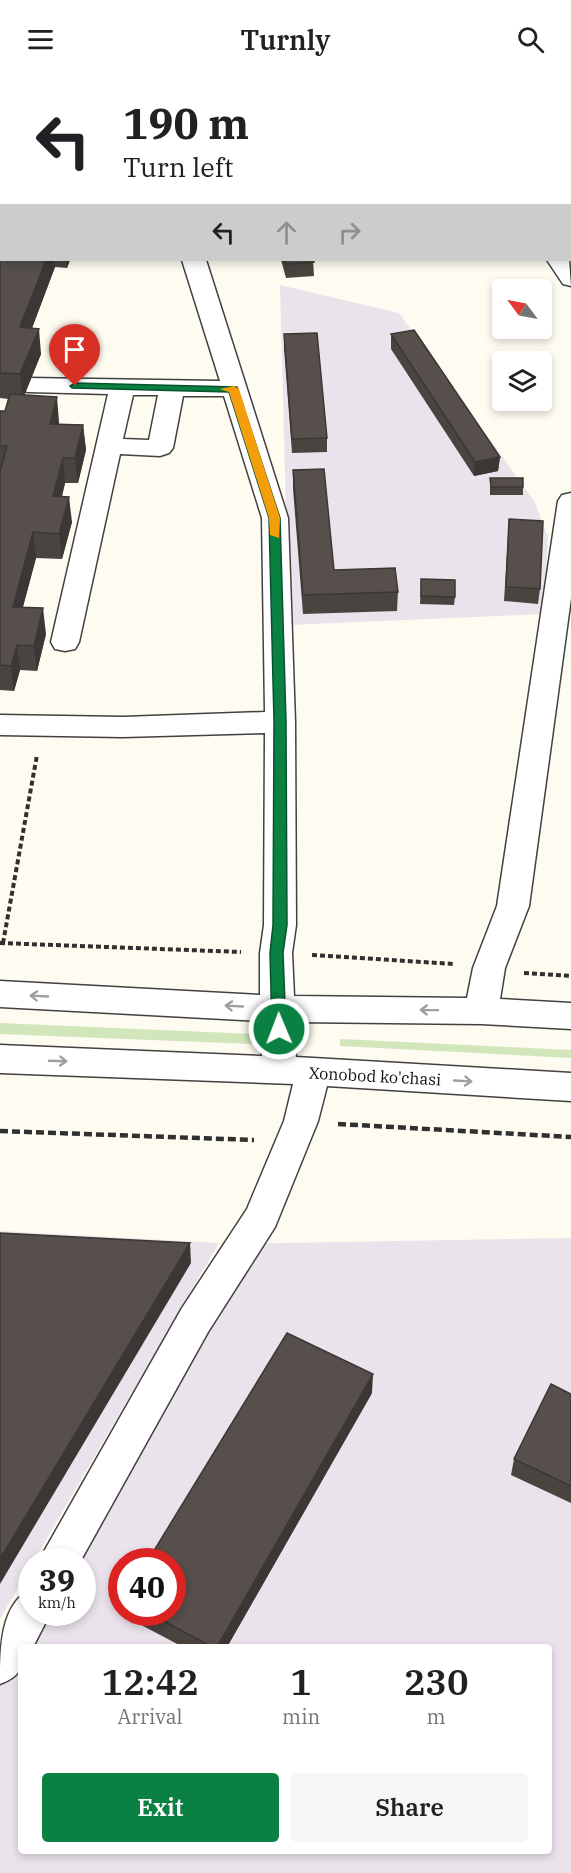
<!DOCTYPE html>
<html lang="en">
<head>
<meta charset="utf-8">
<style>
	body { margin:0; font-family:"IBM Plex Serif",serif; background:#f6f6f6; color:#202124; height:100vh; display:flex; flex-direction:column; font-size:22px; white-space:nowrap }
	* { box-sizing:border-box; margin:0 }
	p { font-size:20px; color:#757577 }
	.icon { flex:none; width:33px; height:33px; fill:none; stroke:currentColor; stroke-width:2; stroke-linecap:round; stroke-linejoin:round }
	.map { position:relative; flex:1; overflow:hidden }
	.side { position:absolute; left:18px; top:1566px; width:534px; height:210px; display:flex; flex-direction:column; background:#fff; border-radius:6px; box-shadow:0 3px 9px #0003 }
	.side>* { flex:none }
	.top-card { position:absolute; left:0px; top:0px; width:572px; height:183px; box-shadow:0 3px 9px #0003; background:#fff; color:#202124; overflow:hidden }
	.needle { width:39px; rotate:302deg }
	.tools { position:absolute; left:492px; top:201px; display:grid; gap:12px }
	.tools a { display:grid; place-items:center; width:60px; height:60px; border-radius:6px; background:#fff; box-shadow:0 3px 9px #0003; font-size:30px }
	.speed { position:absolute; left:18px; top:1470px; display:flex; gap:12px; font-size:30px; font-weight:700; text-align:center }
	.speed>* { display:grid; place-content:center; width:78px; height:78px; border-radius:50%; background:#fff; box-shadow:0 3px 9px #0003; line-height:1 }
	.speed small { font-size:15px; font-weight:400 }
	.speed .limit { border:9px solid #d22; background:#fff; color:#111 }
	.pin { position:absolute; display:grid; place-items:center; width:51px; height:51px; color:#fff; margin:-62px -26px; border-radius:50% 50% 50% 0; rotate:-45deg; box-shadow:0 0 6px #0007 }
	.pin .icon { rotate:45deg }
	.me { position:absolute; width:66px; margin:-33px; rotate:359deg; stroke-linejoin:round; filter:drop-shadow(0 0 4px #0008) }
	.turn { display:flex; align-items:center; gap:21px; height:126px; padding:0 24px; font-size:27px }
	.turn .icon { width:78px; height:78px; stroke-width:2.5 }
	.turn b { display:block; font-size:42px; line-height:51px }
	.lanes { display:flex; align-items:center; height:57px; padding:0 24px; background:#0003; justify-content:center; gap:30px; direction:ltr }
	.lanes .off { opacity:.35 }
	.eta { display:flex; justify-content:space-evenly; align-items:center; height:102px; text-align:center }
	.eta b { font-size:36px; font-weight:600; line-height:42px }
	.action { display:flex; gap:12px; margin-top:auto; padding:12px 24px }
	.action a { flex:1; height:69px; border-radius:6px; background:#0b8043; color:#fff; font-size:24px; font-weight:600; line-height:69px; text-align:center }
	.action a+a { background:#f6f6f6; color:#202124 }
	header { display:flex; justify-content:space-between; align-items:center; height:78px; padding:0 24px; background:#fff; font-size:27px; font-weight:600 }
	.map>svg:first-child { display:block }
	.industrial { fill:#ebe3ec; fill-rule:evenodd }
	.green { fill:#d2e6bc }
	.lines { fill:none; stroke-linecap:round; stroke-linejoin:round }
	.minor-casing { stroke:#414141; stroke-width:3 }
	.path-far1 { stroke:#303030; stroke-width:4; stroke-dasharray:5 3; stroke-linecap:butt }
	.path { stroke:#303030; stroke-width:4.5; stroke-dasharray:8 4; stroke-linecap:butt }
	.minor { fill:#fff; fill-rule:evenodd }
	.wall { fill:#4a4440 }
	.shaded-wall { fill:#3c3734 }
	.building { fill:#564f4b; stroke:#3c3734; stroke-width:1.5 }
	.oneway { stroke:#9f9f9f }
	.route { fill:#0b8043; stroke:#07532c; stroke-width:1.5 }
	.slow { fill:#f59e0b }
	.labels { text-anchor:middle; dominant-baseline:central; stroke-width:6; stroke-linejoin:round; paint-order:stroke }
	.street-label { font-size:16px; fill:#0e0e0e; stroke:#fff }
</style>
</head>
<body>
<header><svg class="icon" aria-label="menu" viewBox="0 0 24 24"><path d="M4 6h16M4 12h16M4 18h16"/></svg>Turnly<svg class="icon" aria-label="search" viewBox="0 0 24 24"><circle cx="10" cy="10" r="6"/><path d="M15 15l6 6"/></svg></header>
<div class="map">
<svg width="571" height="1795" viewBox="0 0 571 1795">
	<rect width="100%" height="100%" fill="#fefbf0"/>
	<path class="industrial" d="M280,207L399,235L534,423L548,458L545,536L289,547Z
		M0,1153L219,1165L0,1541Z
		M571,1160V1795H0V1568L31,1513L32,1534H82V1484L48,1483L230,1166ZM122,1484H172V1534H122ZM21,1569H549V1773H21Z"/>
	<path class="green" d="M0,945L253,956L252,966L0,956Z
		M340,961L571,972V980L340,968Z"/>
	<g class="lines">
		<defs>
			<path id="minor" d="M94,0H114V2H94Z
				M389,0H409L410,2H389Z
				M2,106V120L0,121V107Z
				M182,182H206L288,440L295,644L296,847L292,875L294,918L467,920L473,890L497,828L558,423L562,417L571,415V520L529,828L505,890L500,921L571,925V951L481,946L295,944L296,979L571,995V1023L327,1008L318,1043L275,1149L208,1254L80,1484H38L182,1230L247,1131L284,1043L293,1006L0,995V967L262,978L261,943L0,929V903L260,917V875L264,847L265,655L123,659L0,657V637L123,639L265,634L262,440L224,318H183L173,370L169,375L160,378L120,376L79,564L75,571L65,573L55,571L51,564L108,316L28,314L19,312L16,307L19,302L28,300L220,303ZM133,317H158L149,362L123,361Z
				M547,182H569L571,208L563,206Z
				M32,1510V1534H51L33,1569H21C21,1592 22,1597 0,1606C0,1570 0,1526 32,1510Z"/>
		</defs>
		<use href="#minor" class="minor-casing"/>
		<path class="path-far1" d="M0,865L241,874
			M3,865L37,677
			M312,877L454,886
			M524,895L571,898"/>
		<path class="path" d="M338,1046L571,1059
			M0,1053L254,1062"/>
		<use href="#minor" class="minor"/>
	</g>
	<path class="wall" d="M0,160L2,182H70L67,190L55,189L32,250L41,276L24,317L59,344V346L83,347L86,372L78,405H65L62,419L72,444L62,481L36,480L23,529L46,556L37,593L20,592L14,613L0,612V333H5L8,321L0,320Z
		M281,182H313L314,198L286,200Z
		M284,256L327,360V374L292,375L284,270Z
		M391,256L500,379L498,393L474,398L391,271Z
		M293,392L334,492L398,514L397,533L303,536L293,411Z
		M490,400L523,409V417H490Z
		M509,441L540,511L538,526L504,523Z
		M421,501L455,519L454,527L420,526Z
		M372,1315L227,1569H183L126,1539L125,1534H172Z
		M571,1316V1425L511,1397L514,1381Z"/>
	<path class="shaded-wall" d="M40,0H61V2H40Z
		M0,56H2V80L0,81Z
		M46,182H54L55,189L23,274L20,249Z
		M66,182H70L67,190Z
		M39,251L41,276L23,321L20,296Z
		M57,319L59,344L52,371L50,346Z
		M83,347L86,372L78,405L75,380Z
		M500,379L498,393L474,398L475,384Z
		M63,380L65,405L55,443L53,418Z
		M69,419L72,444L62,481L59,456Z
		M33,454L36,480L16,554L13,529Z
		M43,530L46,556L37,593L34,568Z
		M17,567L20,592L14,613L11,588Z
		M190,1165L191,1185L0,1506V1481Z
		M373,1296L372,1315L227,1569H217Z"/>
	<path class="building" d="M0,0H42V2H2V32L0,27Z
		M193,0H226V2H194Z
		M239,0H261V2H239Z
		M0,34H2V56H0Z
		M0,160H2V182H46L20,249L39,251L20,296L0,295Z
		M285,182H313L314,184L286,186Z
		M414,252L500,379L475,384L391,256Z
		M317,255L327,360L292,361L284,256Z
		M10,316L57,319L50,346L83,347L75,380H63L53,418L69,419L59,456L33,454L13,529L43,530L34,568L17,567L11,588L0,587V394L7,368H0V333H5Z
		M324,391L334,492L395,490L398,514L303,517L293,392Z
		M490,400H523V409H491Z
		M509,441L543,443L540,511L506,509Z
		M421,501L455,502V519L421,518Z
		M0,1155L190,1165L0,1481Z
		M287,1255L373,1296L217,1569H212L147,1534H172V1484H147Z
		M551,1306L571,1316V1408L514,1381Z"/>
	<defs><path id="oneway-shaft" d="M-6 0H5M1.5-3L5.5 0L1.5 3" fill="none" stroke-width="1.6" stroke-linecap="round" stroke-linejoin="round" transform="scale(1.5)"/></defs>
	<g class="oneway">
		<use href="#oneway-shaft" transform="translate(39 918) rotate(-177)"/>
		<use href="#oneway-shaft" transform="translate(234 928) rotate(-177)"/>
		<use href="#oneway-shaft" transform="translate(429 932) rotate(-179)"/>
		<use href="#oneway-shaft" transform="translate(58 983) rotate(2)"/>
		<use href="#oneway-shaft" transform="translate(463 1003) rotate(3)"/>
	</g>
	<path class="route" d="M75,305L237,309L280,440L286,644L287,847L283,875L286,951L279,956L272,951L270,875L273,847L274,644L269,440L229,314L72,310L70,308Z"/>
	<path class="slow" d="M234,308L239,311L280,440L279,460L270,457L269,440L229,314L220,311Z"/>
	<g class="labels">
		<g class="street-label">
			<text transform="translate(375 998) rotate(3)">Xonobod ko'chasi</text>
		</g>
	</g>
</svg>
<div class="tools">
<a><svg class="needle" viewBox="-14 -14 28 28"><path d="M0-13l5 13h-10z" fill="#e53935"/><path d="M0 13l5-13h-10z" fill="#757577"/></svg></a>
<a><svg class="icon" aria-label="layers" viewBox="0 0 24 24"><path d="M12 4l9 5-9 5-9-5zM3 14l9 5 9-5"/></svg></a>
</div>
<div class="speed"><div>39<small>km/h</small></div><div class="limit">40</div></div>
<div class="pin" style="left:75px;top:308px;background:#d93025"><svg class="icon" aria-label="arrive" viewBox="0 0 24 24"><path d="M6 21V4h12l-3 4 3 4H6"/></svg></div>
<svg class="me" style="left:279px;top:951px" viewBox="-20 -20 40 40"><circle r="17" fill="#0b8043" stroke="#fff" stroke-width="3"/><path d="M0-11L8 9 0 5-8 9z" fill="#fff"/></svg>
<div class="top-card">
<div class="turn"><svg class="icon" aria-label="left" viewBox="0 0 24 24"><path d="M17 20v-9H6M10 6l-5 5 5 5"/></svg><div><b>190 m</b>Turn left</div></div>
<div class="lanes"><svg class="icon" aria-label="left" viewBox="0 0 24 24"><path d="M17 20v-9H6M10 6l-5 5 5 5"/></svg><svg class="icon off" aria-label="ahead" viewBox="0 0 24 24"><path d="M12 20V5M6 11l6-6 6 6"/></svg><svg class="icon off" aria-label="right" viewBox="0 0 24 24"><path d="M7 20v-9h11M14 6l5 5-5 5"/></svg></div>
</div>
<section class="side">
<div class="eta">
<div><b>12:42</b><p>Arrival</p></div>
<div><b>1</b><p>min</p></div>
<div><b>230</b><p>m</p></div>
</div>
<div class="action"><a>Exit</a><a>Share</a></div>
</section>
</div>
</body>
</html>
